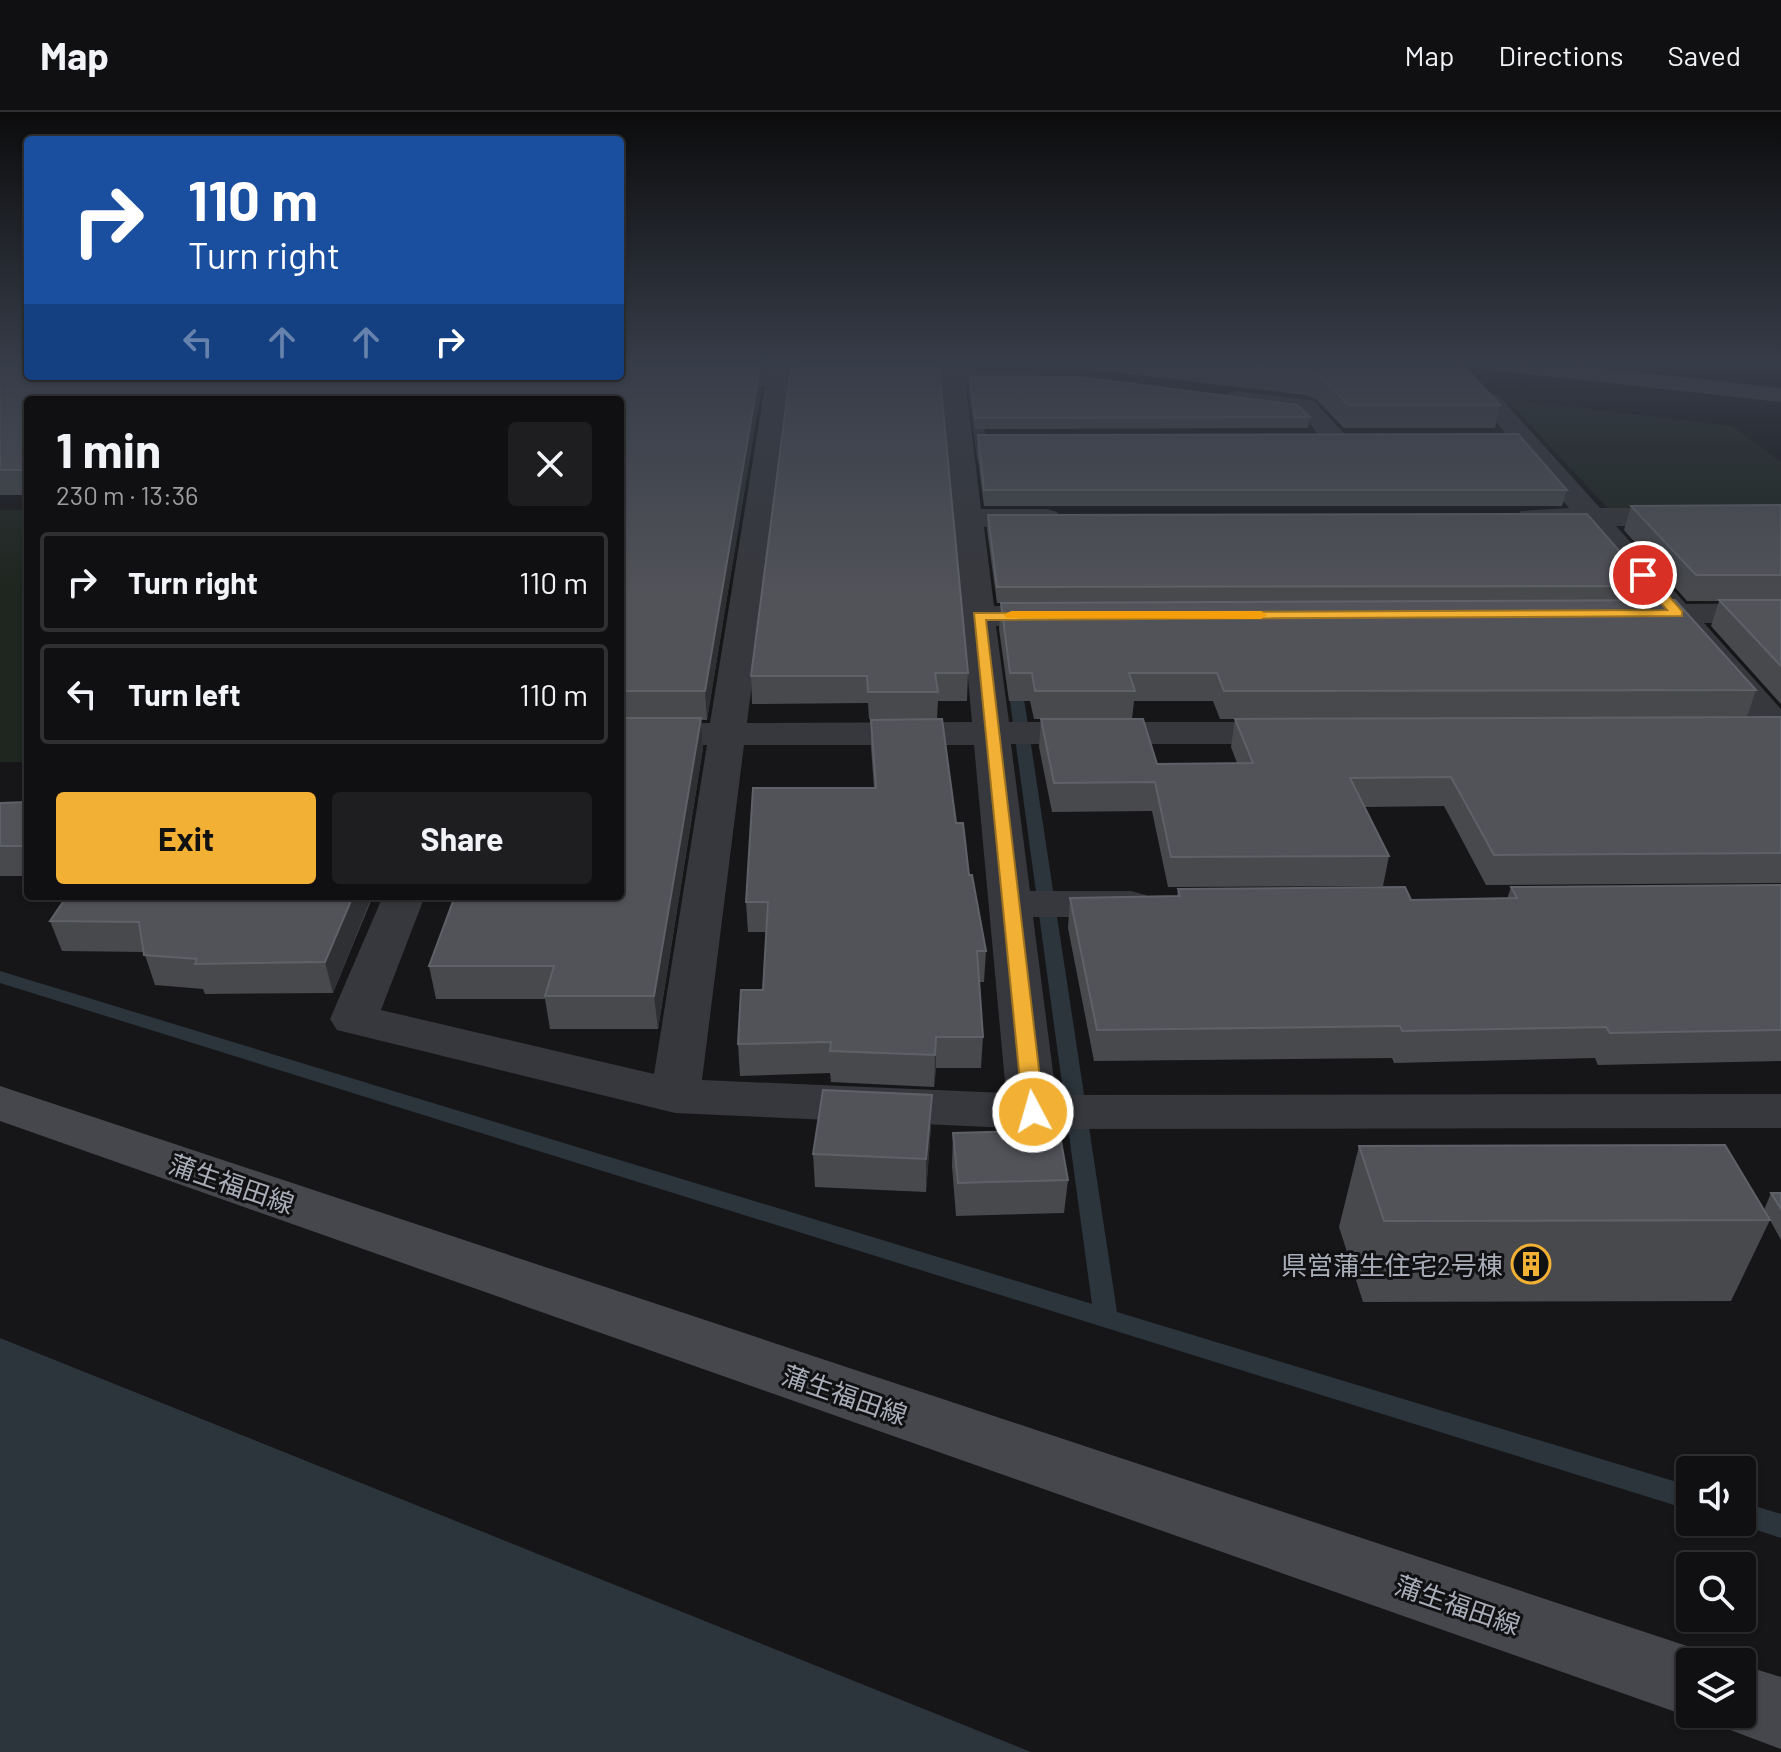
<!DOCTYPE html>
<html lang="en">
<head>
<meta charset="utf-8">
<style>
	body { margin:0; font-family:Barlow,"Noto Sans JP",sans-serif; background:#1e1e20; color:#f1f3f6; height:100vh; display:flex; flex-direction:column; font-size:30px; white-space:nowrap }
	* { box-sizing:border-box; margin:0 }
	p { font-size:26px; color:#9c9d9f }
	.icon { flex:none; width:44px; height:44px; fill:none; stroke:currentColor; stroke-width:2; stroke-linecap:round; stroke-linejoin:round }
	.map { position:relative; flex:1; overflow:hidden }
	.drawer { position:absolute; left:24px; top:284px; width:600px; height:504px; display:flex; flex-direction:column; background:#101012; border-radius:8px; box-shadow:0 2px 6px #0004,0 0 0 2px #303032 }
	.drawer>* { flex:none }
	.banner { position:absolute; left:24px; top:24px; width:600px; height:244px; border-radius:8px; box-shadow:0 2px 6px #0004,0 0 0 2px #303032; background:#1a4fa0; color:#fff; overflow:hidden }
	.buttons { position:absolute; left:1676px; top:1344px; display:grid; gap:16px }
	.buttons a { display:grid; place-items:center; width:80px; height:80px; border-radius:8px; background:#101012; box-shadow:0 2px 6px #0004,0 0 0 2px #303032; font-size:40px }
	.pin { position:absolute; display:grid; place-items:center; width:68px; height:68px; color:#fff; margin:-34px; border:4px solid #fff; border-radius:50%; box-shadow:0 2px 8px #0007 }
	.me { position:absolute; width:88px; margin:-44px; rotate:354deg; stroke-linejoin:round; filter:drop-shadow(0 0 6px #0008) }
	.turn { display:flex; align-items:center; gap:28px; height:168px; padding:0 32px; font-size:36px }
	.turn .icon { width:104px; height:104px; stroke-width:2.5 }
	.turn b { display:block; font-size:56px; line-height:68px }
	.lanes { display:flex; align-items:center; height:76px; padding:0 32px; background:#0003; justify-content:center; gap:40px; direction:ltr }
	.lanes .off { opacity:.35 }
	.round { display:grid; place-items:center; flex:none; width:84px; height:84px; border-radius:8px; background:#1e1e20 }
	.summary { display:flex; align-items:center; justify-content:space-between; height:136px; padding:0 32px }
	h1 { font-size:48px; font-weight:700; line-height:60px }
	.cta { display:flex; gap:16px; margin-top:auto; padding:16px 32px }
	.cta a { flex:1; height:92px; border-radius:8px; background:#f2b134; color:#111; font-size:32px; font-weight:700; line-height:92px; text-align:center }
	.cta a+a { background:#1e1e20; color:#f1f3f6 }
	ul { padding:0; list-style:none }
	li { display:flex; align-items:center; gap:24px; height:100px; margin:0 16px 12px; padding:0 16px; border:4px solid #303032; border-radius:8px }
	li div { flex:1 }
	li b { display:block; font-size:30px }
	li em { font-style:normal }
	header { display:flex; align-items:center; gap:48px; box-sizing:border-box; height:112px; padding:0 40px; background:#101012; border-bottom:2px solid #303032 }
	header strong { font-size:38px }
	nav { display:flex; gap:44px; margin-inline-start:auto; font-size:28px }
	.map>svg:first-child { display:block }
	.green { fill:#1e261f }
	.water { fill:#2c353c }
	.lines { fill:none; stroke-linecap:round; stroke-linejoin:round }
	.stream { fill:#2c353c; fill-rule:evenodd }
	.street { fill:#37383d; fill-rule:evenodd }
	.secondary { fill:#45474d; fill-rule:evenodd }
	.wall { fill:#47494d }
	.shaded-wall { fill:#2f3033 }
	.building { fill:#525359; stroke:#5f6168; stroke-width:2 }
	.route { fill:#f2b134; stroke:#9d7322; stroke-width:2 }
	.slow { fill:#f59e0b }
	.labels { text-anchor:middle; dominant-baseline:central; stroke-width:6; stroke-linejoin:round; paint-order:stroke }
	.near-street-label { font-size:26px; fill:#a8adb8; stroke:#111113 }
	.near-poi-label { font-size:26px; fill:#a8adb8; stroke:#111113; text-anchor:end }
</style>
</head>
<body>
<header>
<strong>Map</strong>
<nav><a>Map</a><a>Directions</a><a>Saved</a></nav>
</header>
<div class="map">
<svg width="1781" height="1640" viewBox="0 0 1781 1640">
	<rect width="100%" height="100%" fill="#161618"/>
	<path class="green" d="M1506,287L1732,314L1781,350V401L1611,400Z
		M0,398H28V650H0Z"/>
	<path class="water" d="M0,1226L1031,1640H0Z"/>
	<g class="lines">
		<path class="stream" d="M964,251H974L989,347L983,350L977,347Z
			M1014,563L1021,567L1117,1200L1690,1374V1398L0,871V859L1092,1192L1007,567Z
			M1742,1390L1781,1402V1426L1733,1410H1742Z"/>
		<path class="street" d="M768,251H792L791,260L940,259L939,251H963L964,259H1030L1038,261L1042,266L1038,271L1030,273H966L981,397H1047L1057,400L1062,406L1057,412L984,415L994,494L1059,493L1071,496L1075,503L1071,510L996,514L1009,610H1294L1307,613L1312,621L1307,629L1294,632H1011L1030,779H1131L1146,783L1152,792L1146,801L1131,805H1033L1056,983L1781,982V1016L1033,1017L675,1001L337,918L330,907L383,784H425L381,898L654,962L707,633H620V611H710L765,274H702L693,272L690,267L693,262L702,260H767ZM941,273L972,610L747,611L789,274ZM744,633H974L1006,981L702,968Z
			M1237,279L1314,289L1349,327L1345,333C1318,339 1317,310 1297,301C1283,294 1246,296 1228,291L1225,286L1228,281Z
			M1490,282L1499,284L1600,396H1781V414H1616L1686,492L1781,491V511H1704L1781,597V630L1768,627L1669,511L1615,509L1611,502L1615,495L1652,492L1584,414L1521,411L1516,405L1521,399L1569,396L1478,289L1481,284Z"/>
		<path class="secondary" d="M1479,251H1555L1781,276V290L1491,258L1483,256Z
			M0,974L1690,1535L1715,1546L1717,1550H1690V1602H1696L1690,1605L0,1009Z
			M1742,1553L1781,1565V1637L1717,1613L1712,1602H1742Z"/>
	</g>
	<path class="wall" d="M0,251H28V264H620V251H767L764,256H760L761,277L707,608H701L703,636L658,917H550L545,887H436L429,854L620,784V288H28V383H0Z
		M793,251H938L937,255L968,561L967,589H938L937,607H869L868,591L752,592L751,564L794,256Z
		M964,251H1340L1500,293L1495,316H1344L1316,287L1305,283L1079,256H967Z
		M970,265L1310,305L1308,316L975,317L969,276Z
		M978,323L1567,378L1562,394H984L977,339Z
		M1781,393V592L1711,514L1719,489H1687L1624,418L1631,394Z
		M988,403L1650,474L1646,488L1756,578L1747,605H1781V771L1486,773L1444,694L1365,695L1389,744L1383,774L1168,775L1152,699L1052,700L1039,635L1041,607L1157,652L1237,651L1231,635L1235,607H1263H1220L1213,589H1134L1132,607H1034L1030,589H1009L999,517L1001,491H997L987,418Z
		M871,608L956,711L986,839L984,870H979L983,925L981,956H936L934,975L831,970L830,961L740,964L738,932L763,878L766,820H748L746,790L874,676L871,635Z
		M28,690V764H0V691Z
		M1781,773V949L1598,953L1595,946L1394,951L1392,946L1094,949L1068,816L1070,786L1177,784L1178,777L1411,788L1507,787L1511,775Z
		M371,789L333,881L205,882L203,877L155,873L144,840L62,839L50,809Z
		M932,983L931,1015L926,1080L815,1075L813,1042Z
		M953,1021L1068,1068L1064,1101L956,1104L952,1054Z
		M1359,1034L1764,1098L1771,1081H1781V1128L1770,1108L1731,1189L1363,1190L1339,1115Z"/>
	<path class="shaded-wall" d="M760,255L761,277L707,608L705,579Z
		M701,606L703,636L658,917L654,884Z
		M353,784H372L333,881L325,850Z
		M936,925V956L934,975L935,943Z
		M932,983L931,1015L926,1080V1047Z"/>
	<path class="building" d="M1224,251H1340L1372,255L1422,254L1425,251H1461L1500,293H1348L1320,265L1309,261Z
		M620,255H760L705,579H620V301L624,293L620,294V288H28V358H0V256H28V264H620Z
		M939,255L968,561H935L938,580H868L867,564H751L791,256Z
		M970,265H1080L1297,293L1310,305L975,306Z
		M1518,322L1567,378H984L978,323Z
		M1781,393V463H1696L1631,394Z
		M1587,402L1650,474L997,475L988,403Z
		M1675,488L1756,578L1224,579L1217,561H1129L1135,579H1035L1032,561H1010L1001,491Z
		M1719,488H1781V554Z
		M1781,605V741L1494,743L1451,665L1350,666L1389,744L1171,745L1155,670L1054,671L1041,607H1143L1157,652L1253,651L1235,607Z
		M620,606H701L654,884H545L554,854H429L455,784H620Z
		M942,607L956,711H963L969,763H972L986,839H977L983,925H936L935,943L830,939L831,930L738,932L741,878H763L768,790H746L753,676H876L871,608Z
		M28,690V734H0V691Z
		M1781,773V918L1610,921L1606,915L1402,919L1400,914L1097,918L1070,786L1180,784L1178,777L1405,775L1411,788L1517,786L1511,775Z
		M67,784H353L325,850L195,852L197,847L144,843L139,810L50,809Z
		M823,978L932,983L926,1047L813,1042Z
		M1059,1018L1068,1068L958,1071L953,1021Z
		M1725,1033L1770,1108L1384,1109L1359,1034Z
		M1771,1081H1781V1097Z"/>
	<linearGradient id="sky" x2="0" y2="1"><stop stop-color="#0c0c0d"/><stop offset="0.52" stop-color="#363c48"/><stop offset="1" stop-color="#363c48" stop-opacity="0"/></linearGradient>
	<rect width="1781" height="481" fill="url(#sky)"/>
	<path class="route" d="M1639,460H1648L1682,499V504L986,508L1044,1000L1041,1005H1026L1023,1000L974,501L1667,498L1639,466Z"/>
	<path class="slow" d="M1011,499H1261L1267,503L1261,507L1006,506L1004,503Z"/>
	<defs>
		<symbol id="building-ring" viewBox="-11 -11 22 22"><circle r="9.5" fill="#111113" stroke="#f2b134" stroke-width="1.5"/><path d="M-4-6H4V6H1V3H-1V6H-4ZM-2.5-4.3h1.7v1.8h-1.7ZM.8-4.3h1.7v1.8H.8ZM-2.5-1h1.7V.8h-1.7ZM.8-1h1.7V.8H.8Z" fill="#f2b134"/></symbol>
	</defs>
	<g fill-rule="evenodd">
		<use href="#building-ring" x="1509" y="1130" width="44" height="44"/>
	</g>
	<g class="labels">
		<g class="near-street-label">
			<text transform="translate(232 1071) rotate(19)">蒲生福田線</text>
			<text transform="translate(845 1282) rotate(19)">蒲生福田線</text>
			<text transform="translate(1458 1492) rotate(19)">蒲生福田線</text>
		</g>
		<g class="near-poi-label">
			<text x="1503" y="1152">県営蒲生住宅2号棟</text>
		</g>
	</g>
</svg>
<div class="buttons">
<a><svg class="icon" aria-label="sound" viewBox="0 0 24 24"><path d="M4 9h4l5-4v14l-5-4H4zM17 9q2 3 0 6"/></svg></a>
<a><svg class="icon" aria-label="search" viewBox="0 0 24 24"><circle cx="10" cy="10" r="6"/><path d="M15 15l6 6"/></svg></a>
<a><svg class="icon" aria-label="layers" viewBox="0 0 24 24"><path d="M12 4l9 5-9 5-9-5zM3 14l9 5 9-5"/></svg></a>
</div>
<div class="pin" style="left:1643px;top:463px;background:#d93025"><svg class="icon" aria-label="arrive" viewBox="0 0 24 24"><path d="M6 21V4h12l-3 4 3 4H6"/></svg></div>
<svg class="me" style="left:1033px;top:1000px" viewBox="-20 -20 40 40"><circle r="17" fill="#f2b134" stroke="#fff" stroke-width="3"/><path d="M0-11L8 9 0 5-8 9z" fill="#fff"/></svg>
<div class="banner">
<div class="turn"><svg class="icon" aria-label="right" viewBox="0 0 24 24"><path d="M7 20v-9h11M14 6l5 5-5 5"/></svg><div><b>110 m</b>Turn right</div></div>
<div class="lanes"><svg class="icon off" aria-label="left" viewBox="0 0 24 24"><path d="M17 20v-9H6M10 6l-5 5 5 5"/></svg><svg class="icon off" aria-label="ahead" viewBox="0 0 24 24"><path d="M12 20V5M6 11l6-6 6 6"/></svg><svg class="icon off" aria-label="ahead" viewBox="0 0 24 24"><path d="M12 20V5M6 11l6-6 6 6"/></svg><svg class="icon" aria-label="right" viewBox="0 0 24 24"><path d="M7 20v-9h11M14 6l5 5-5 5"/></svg></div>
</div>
<section class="drawer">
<div class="summary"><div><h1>1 min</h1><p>230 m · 13:36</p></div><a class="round"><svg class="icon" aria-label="close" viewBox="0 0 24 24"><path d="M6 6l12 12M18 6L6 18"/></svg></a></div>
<ul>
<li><svg class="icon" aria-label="right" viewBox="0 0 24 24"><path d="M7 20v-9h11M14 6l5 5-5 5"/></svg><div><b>Turn right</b></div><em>110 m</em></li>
<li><svg class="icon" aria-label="left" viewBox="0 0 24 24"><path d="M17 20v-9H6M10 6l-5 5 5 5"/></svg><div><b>Turn left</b></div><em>110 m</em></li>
</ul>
<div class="cta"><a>Exit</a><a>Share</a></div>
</section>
</div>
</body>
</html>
